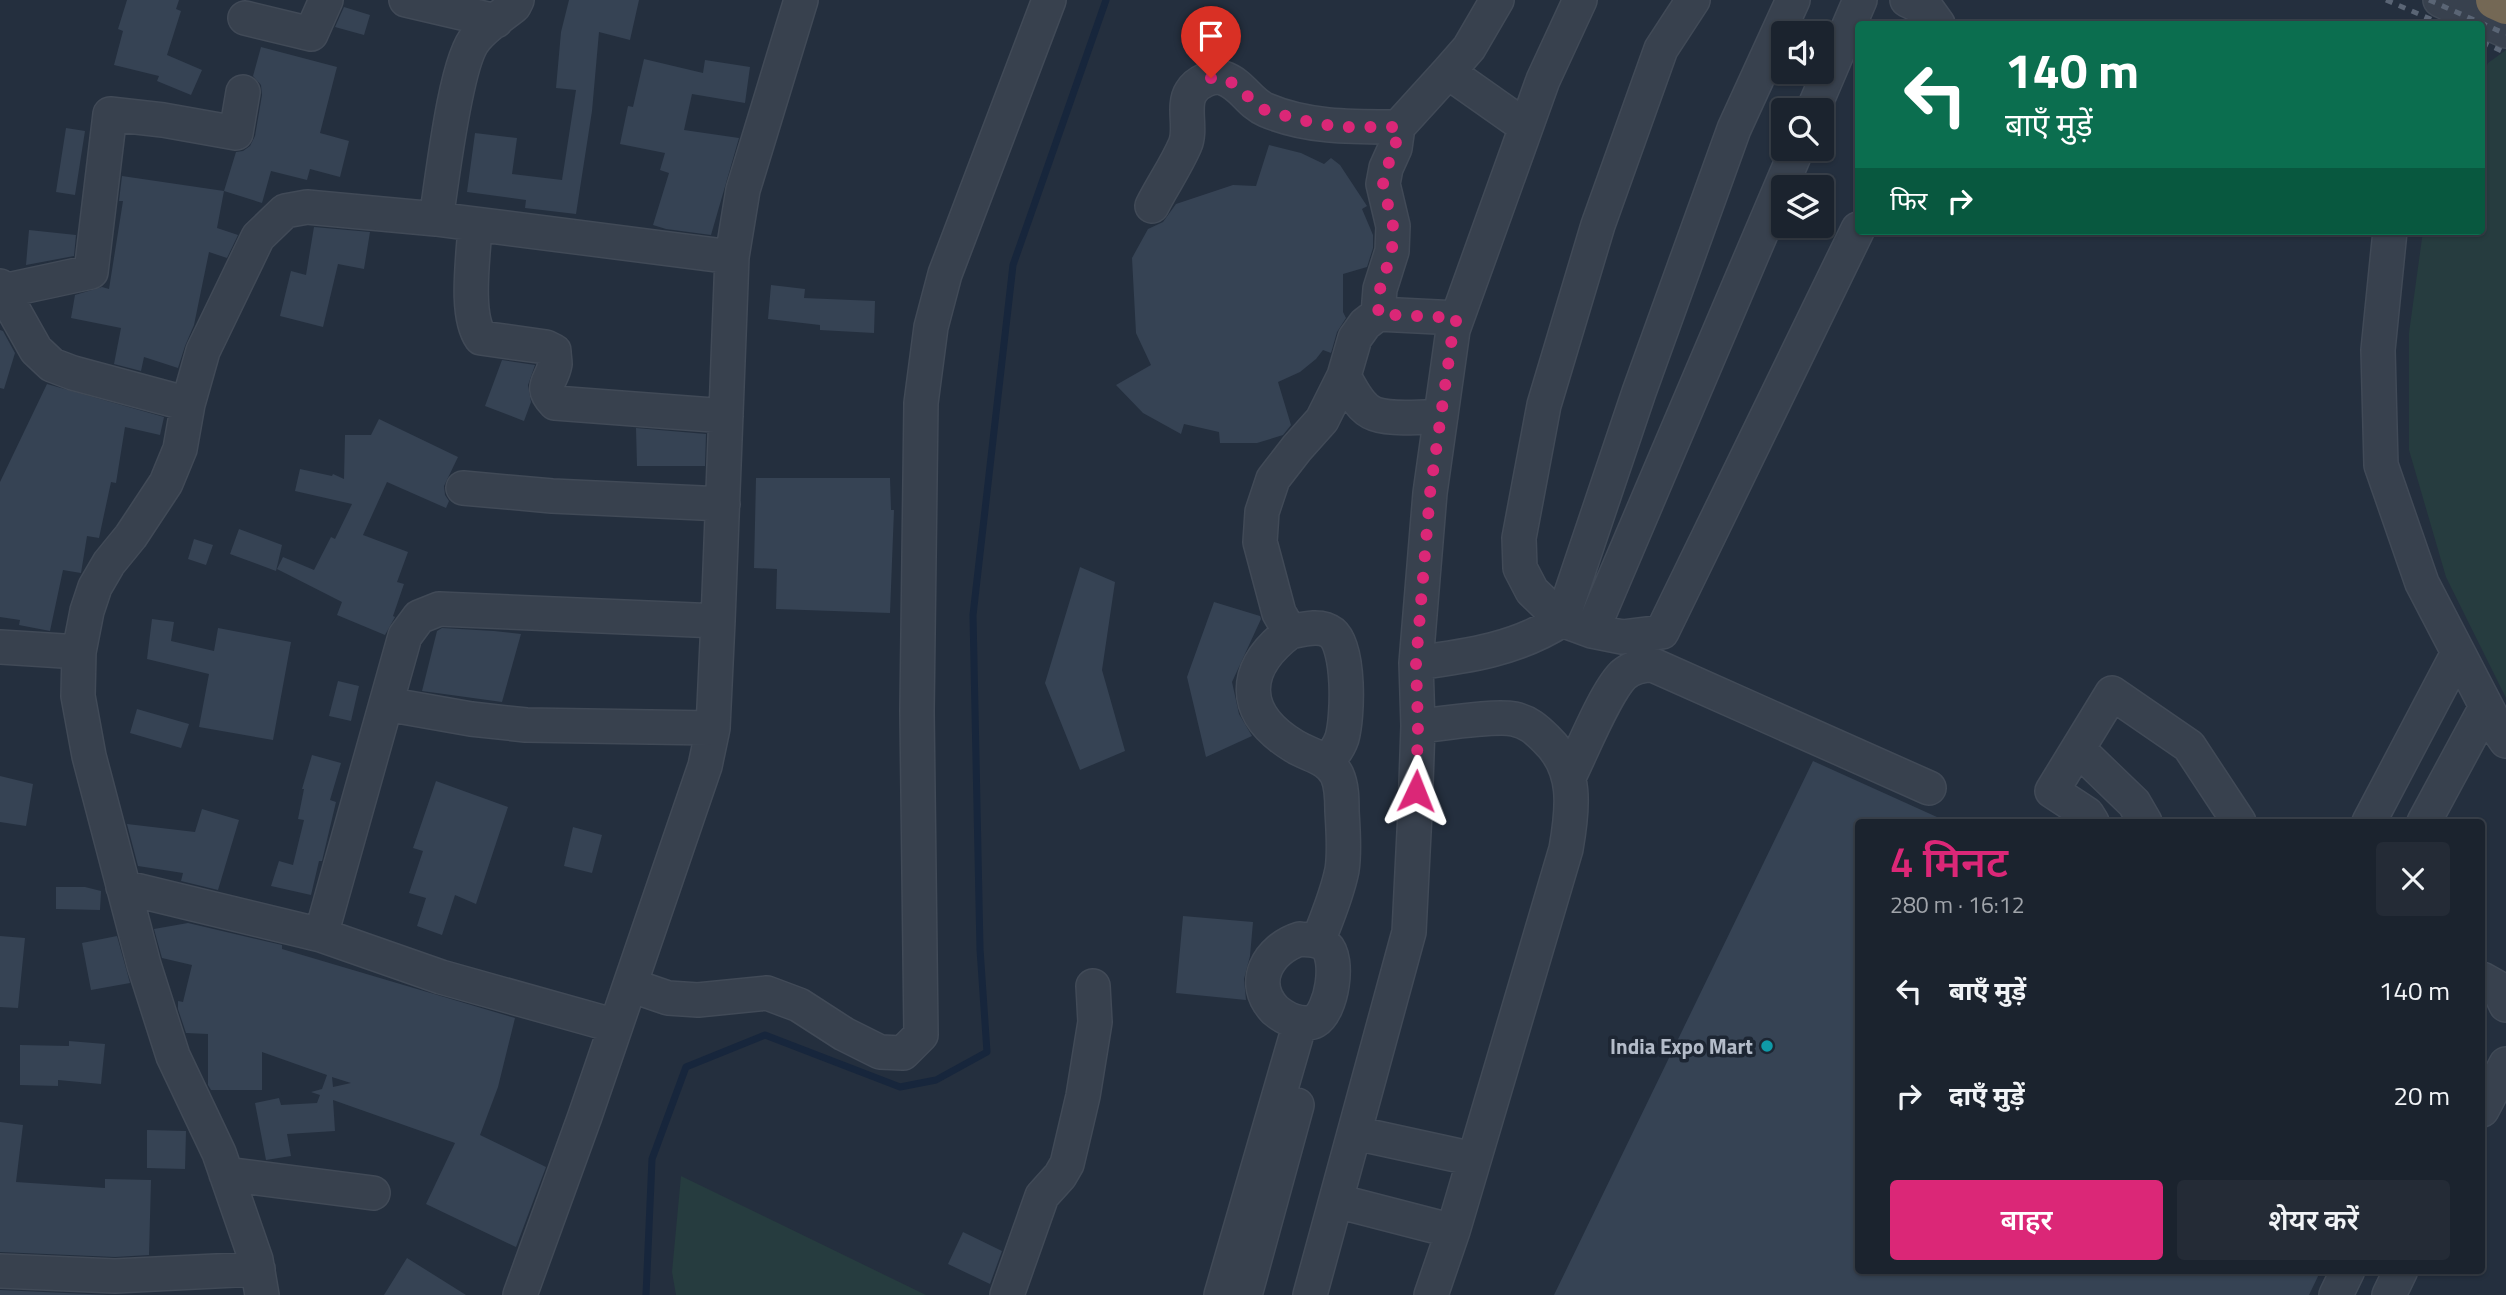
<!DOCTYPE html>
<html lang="hi">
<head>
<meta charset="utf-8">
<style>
	body { margin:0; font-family:"Titillium Web","Noto Sans Devanagari",sans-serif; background:#242b36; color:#f1f3f6; height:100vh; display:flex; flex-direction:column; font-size:26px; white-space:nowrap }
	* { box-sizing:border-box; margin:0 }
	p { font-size:23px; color:#a0a4aa }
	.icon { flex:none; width:38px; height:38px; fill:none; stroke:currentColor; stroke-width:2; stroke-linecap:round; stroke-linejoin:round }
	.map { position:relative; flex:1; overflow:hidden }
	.panel { position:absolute; left:1855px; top:819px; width:630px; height:455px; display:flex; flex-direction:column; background:#1b232e; border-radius:7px; box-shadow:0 2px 5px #0004,0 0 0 2px #39404a }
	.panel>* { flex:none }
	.guide { position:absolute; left:1855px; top:21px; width:630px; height:214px; border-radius:7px; box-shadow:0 2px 5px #0004,0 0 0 2px #39404a; background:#0b6e4f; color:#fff; overflow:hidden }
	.tools { position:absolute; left:1771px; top:21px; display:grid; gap:14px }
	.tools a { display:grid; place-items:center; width:63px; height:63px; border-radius:7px; background:#1b232e; box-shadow:0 2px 5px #0004,0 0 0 2px #39404a; font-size:35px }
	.pin { position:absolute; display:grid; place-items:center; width:60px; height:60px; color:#fff; margin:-72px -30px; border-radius:50% 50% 50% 0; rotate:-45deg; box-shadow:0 0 7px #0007 }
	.pin .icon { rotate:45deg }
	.me { position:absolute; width:77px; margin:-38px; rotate:2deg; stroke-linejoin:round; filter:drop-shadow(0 0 5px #0008) }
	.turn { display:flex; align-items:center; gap:24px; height:147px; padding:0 35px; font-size:32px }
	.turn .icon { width:91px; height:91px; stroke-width:2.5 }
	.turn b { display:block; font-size:49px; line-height:60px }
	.then { display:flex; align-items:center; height:66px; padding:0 35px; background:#0003; gap:14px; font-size:26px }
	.round { display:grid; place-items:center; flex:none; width:74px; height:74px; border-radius:7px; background:#242b36 }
	.headline { display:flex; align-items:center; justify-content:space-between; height:119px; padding:0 35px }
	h1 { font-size:42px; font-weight:600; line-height:52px; color:#db2777 }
	.button { display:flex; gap:14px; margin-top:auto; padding:14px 35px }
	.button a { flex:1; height:80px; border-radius:7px; background:#db2777; color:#fff; font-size:28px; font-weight:600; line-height:80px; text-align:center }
	.button a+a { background:#242b36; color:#f1f3f6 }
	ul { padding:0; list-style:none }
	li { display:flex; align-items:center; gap:21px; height:105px; padding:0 35px }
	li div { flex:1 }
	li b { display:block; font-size:26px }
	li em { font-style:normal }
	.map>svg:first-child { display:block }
	.green { fill:#263c3f }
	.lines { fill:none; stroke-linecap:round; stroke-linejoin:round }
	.stream { stroke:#17263c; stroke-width:7 }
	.building { fill:#364354; fill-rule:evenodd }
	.minor-casing { stroke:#414a57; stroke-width:36 }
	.highway-casing { stroke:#434c59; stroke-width:41 }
	.minor { stroke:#38414e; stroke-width:33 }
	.highway { stroke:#746855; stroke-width:38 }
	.rail { stroke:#5a6575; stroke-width:5; stroke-dasharray:7 7; stroke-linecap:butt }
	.route { stroke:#db2777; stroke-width:12; stroke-dasharray:0 21.6 }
	.culture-dot { fill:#0f9aa8; stroke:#1d2633; stroke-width:2.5 }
	.labels { text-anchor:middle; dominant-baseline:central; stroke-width:7; stroke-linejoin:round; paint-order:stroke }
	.poi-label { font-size:21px; font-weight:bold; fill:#b4bcc9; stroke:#1d2633; text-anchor:end }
</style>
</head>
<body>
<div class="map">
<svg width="2506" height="1295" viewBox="0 0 2506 1295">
	<rect width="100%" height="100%" fill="#242f3e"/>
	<path class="green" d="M2506,50V698L2446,577L2409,450V333L2423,231H2482V76L2488,63Z
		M681,1176L926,1295H676L672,1272Z"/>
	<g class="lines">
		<path class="stream" d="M646,1295L652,1159L686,1067L765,1035L900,1087L936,1080L987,1052L980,949L973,615L1013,265L1106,0"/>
	</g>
	<path class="building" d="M127,0H179L176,9L181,11L167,55L202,70L191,95L157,81L159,76L114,65L123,31L118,29Z
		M569,0H639L630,40L599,32L592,111L576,214L525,208L526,200L467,192L475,133L517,138L512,174L562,180L576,90L556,88L561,32Z
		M344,7L370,15L364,35L335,27Z
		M261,47L337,67L320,133L349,141L340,177L310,169L307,180L271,171L262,203L224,191L236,152L243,151L250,146L255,136L262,95L261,85L253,76Z
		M644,59L703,73L705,60L750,67L745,103L692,94L684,130L739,138L711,235L666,229L653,225L669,173L660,170L665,153L620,144L628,106L633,107Z
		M66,128L85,131L75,195L56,192Z
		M1269,145L1301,153L1324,164L1331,158L1340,165L1367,206L1362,209L1373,235V248L1367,267L1343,274V312L1346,318L1337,332L1331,353L1323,350L1316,359L1300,372L1278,382L1291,425L1283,435L1257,443H1220L1219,432L1184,424L1181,434L1143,413L1116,385L1151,365L1136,333L1132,258L1148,229L1163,222L1176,204L1233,185L1256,186Z
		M122,176L224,191L217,228L238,235L227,258L209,252L194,325L185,346L178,368L144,357L141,371L114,364L121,328L71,318L75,295L102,287L109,289L123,201H119Z
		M314,227L370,232L364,269L338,264L323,327L280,316L291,271L306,275Z
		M29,230L76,235L74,256L26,265Z
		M771,285L805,289L804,298L875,301L874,333L820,330V325L768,319Z
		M0,330L3,331L15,353L4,389L0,388Z
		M502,360L535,365L528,385L531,402L524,421L485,406Z
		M47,384L164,417L160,435L125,427L116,483L111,482L99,538L87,536L81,573L63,570L50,631L19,625L20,620L0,617V482Z
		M379,419L458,457L444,486L445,495L449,501L446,508L387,482L363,535L408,552L397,582L404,584L393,616L395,617L385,635L337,615L342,602L277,569L283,557L314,570L331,537L335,539L352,504L295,491L300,469L332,476L333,474L344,479L345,435H371Z
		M636,428L706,434L705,466H637Z
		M756,478H890L891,510H894L890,613L776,609L777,569L754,568Z
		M239,529L282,545L276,571L230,554Z
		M194,539L213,545L206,565L188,559Z
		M1080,567L1115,582L1102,670L1125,751L1080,770L1045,683Z
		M1214,602L1260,616L1261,619L1232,682L1239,714L1252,736L1206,757L1187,677Z
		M152,619L174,622L171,641L214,651L218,628L291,642L273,740L199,727L209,674L147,659Z
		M442,628L494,631L521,634L502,702L422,691L437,631Z
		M338,681L359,686L351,721L329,716Z
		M137,709L189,724L181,748L130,733Z
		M312,755L341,763L330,800L336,802L322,861H319L311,895L271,886L279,861L293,865L304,820L298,819L304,789H302Z
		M1813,761L1948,822H1858V1270H2321L2309,1295H1554Z
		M0,776L33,784L26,826L0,822Z
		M436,781L508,807L476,904L455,895L442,935L417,926L426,898L409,893L423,851L413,848Z
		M202,809L239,820L218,890L181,881L183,873L138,866L127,824L195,832Z
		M573,827L602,835L592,873L564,866Z
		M56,887H85L101,891L100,910L56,909Z
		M1183,916L1253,922L1250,956L1244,979L1246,1000L1176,993Z
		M188,923L282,945V949L515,1018L498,1087L480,1135L546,1167L516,1247L426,1204L455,1143L333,1100L335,1131L287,1134L291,1156L266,1160L255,1103L279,1098L281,1105L317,1103L320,1095L311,1092L322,1089L327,1075L262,1052V1090H211L208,1085V1034L186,1033L178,1009V1001L183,1002L192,965L162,958L154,929ZM332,1077L335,1078L351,1083L333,1087Z
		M0,936L25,938L18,1008L0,1007Z
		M117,936L130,983L91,990L82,943Z
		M69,1041L105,1044L101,1084L58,1080V1086L20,1085V1045L69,1046Z
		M0,1122L23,1125L16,1182L105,1188V1179L151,1180L149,1255L115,1257L0,1252Z
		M147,1130L186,1131L185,1169L147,1168Z
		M963,1232L1002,1251L990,1284L948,1264Z
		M407,1258L466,1295H384Z
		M0,1290L109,1295H0Z"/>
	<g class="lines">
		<defs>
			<path id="minor" d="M406,0L496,21
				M517,0L514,6C501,16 486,26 476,38C455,61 442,183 436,219L732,257
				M1693,0L1661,49L1598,225L1544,405L1519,538L1520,568L1532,591L1562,620L1592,631L1622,637L1662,632L1858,229
				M1907,0L1928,10L1938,24
				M2440,0L2506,31
				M245,18L311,34L326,0
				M1448,72L1469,48L1497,0
				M1813,110L1860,0
				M1152,206C1162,186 1176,166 1185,145C1192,129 1182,106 1191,92C1197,82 1212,75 1223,78C1242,84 1249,103 1266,110C1308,128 1354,127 1398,127L1448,72L1526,127
				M475,224C474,254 464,314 481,338L546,347L554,351C554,356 555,360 555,364C552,382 538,386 555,403L726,416
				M2390,231L2378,350L2381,465L2422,583L2499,731L2506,741
				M0,286L36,350L52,365L73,373L188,404
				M0,301L3,291L91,272L110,114L163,120L236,133L243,92
				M1378,314L1380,289L1392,251L1393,226L1383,184L1386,168L1395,148L1398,127
				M1441,416C1423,417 1392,420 1375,414C1360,409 1351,389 1344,376L1355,338L1365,324L1378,314L1457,318
				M463,488L552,496L723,504
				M1592,631L1797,149
				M1290,632C1303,629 1321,624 1332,633C1350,648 1348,717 1342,738C1339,747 1334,754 1327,761
				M0,647L79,652L87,611L95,587L109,563L131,536L166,483L180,449L188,404L203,351L258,237L285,211L307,207L436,219
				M79,652L78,696L89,756L144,965L173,1056L219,1153L256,1260L262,1295
				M1416,663C1469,656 1517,649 1562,620L1639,392L1734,129L1793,0
				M386,704L471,719L526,725L713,728
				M1418,726C1441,724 1494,715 1514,719C1528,722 1536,729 1546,739C1578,769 1573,809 1566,849L1453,1231L1431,1295
				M2078,749L2134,803L2145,822
				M1569,777C1582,751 1605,693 1623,675C1632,667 1642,665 1653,665L1929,788
				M2092,822L2087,814L2052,791L2112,693L2189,746L2239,822
				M2369,822L2458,653
				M2424,822L2486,707
				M123,887L321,935L441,977L616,1026
				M321,935L405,636L419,617L439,609L718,621
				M1300,939C1308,940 1319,939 1326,946C1340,959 1332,1011 1315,1021C1310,1024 1300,1023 1294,1021C1287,1019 1281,1015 1275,1010C1249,983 1268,949 1300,939Z
				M1318,941C1327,918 1337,895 1342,870C1345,851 1343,830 1342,811C1342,799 1342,786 1337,775C1328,757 1310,756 1294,746C1240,713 1241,669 1290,632L1279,613L1260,542L1262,512L1273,479L1297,448L1322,420L1344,376
				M2482,979L2498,988L2506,1005
				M630,985L668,998L698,1000L767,993L799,1005L844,1034L880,1052L903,1053L921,1035L917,711L921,403L931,327L945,274L1049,0
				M2482,1110L2506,1064
				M1355,1133L1474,1159
				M226,1174L373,1193
				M1337,1201L1453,1231
				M0,1271L115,1276L258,1269
				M520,1295L585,1116L705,766L713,728L718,621L732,257L743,190L801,0
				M1007,1295L1042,1196L1060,1176L1067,1164L1083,1096L1095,1022L1093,986
				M1221,1295L1300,1023
				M1245,1295L1297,1105
				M1310,1295L1409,932L1415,812L1418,726L1416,663L1430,493L1453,330L1543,80L1580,0
				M2336,1295L2348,1270
				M2389,1295L2401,1270"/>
			<path id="highway" d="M2495,0L2506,5"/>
		</defs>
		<use href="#minor" class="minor-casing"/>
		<use href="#highway" class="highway-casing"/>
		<use href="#minor" class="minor"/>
		<use href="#highway" class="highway"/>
		<path class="rail" d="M2386,0L2442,24
			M2429,0L2506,34
			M2482,42L2506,53"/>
	</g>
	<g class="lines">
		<path class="route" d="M1211,78H1223L1238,86L1253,102L1265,110L1301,120L1338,127H1398L1395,149L1386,169L1383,184L1393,226L1392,251L1380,289L1378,314L1457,318L1453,330L1430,493L1416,663L1418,726L1416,791"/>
	</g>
	<circle class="culture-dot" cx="1767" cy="1046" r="7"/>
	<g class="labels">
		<g class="poi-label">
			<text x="1753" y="1046">India Expo Mart</text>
		</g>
	</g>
</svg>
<div class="tools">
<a><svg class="icon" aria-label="sound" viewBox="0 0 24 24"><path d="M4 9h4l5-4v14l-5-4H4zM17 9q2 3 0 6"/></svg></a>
<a><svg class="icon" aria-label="search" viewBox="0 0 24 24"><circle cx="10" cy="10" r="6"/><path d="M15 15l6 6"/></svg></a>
<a><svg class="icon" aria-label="layers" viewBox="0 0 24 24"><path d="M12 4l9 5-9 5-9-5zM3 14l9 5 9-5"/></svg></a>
</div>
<div class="pin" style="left:1211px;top:78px;background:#d93025"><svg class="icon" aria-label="arrive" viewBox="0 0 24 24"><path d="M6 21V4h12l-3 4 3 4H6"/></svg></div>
<svg class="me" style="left:1416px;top:791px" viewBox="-20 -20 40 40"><path d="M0-17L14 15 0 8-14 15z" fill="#db2777" stroke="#fff" stroke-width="4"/></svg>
<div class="guide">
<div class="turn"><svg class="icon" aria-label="left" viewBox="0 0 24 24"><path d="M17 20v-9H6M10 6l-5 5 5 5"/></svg><div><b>140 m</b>बाएँ मुड़ें</div></div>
<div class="then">फिर<svg class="icon" aria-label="right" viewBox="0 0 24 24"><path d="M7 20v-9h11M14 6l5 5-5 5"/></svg></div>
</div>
<section class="panel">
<div class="headline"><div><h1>4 मिनट</h1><p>280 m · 16:12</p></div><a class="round"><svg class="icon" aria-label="close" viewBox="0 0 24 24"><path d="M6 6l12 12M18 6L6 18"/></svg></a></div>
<ul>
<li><svg class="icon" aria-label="left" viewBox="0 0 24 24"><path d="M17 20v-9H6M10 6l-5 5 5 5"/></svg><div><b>बाएँ मुड़ें</b></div><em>140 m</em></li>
<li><svg class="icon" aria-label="right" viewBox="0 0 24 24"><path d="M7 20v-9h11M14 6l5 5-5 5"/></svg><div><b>दाएँ मुड़ें</b></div><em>20 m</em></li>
</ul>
<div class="button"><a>बाहर</a><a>शेयर करें</a></div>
</section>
</div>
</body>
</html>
